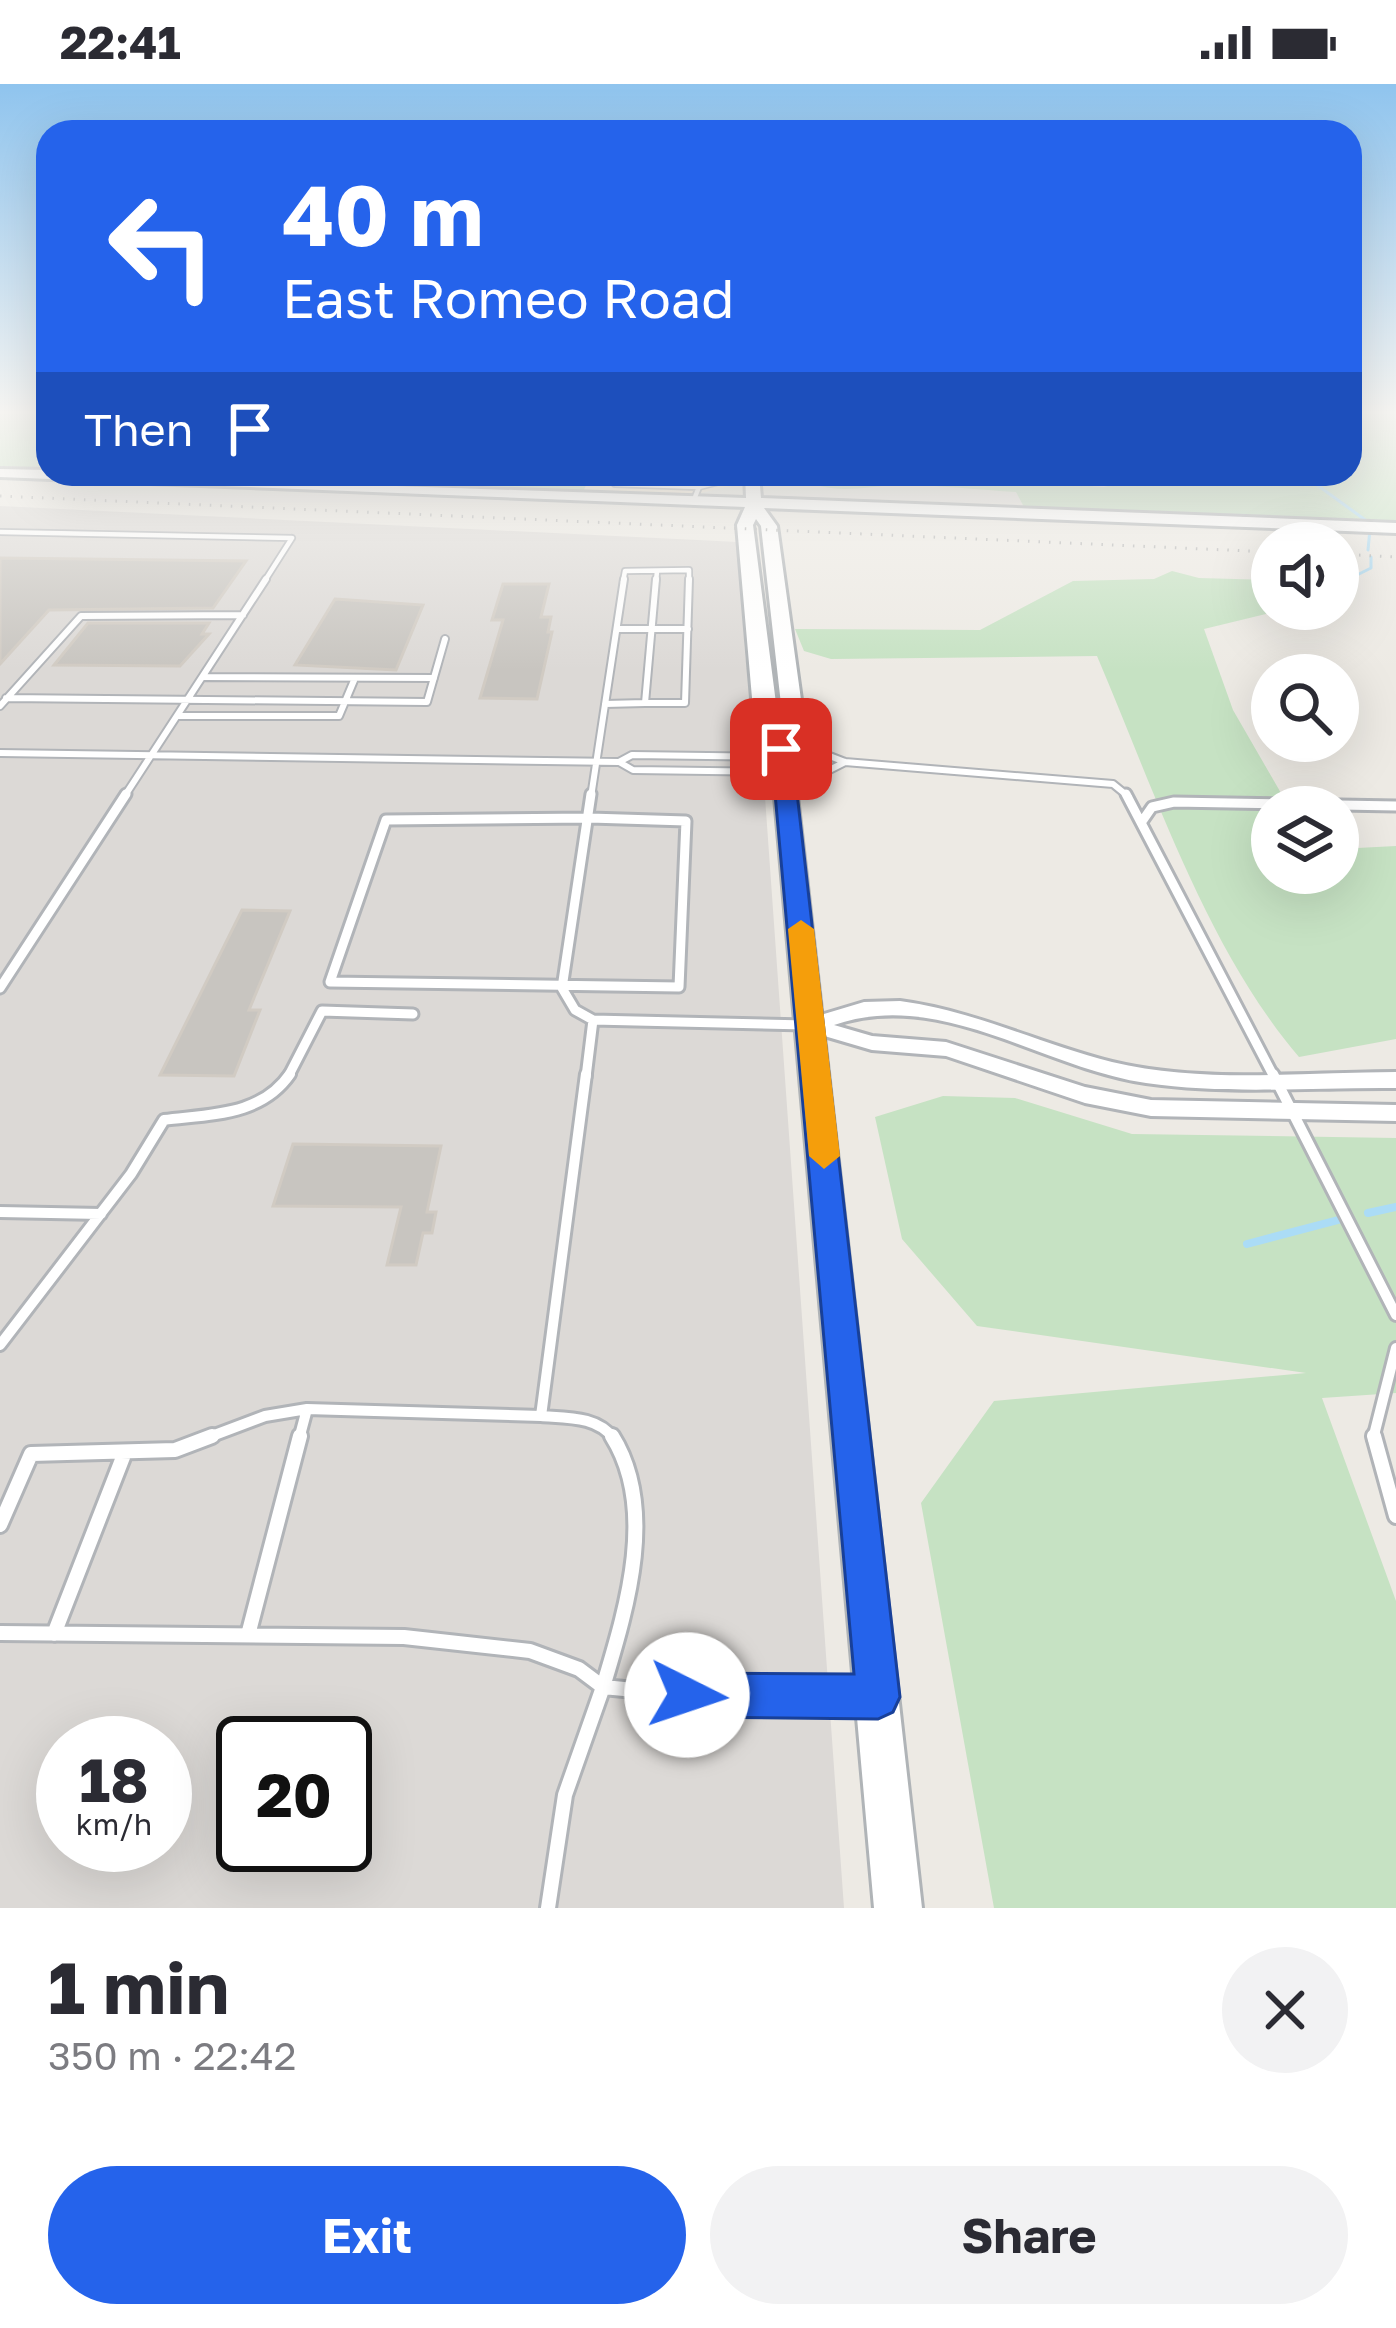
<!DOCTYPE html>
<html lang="en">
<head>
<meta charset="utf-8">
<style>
	body { margin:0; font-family:"Golos Text",sans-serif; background:#f2f2f3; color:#2b2b33; height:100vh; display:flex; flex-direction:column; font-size:45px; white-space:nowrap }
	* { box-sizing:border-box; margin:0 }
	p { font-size:39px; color:#7c7c81 }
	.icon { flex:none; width:66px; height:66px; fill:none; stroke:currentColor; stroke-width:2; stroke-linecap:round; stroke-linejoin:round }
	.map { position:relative; height:1824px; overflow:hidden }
	.sheet { display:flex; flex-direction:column; background:#fff; flex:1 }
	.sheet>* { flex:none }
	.top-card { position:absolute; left:36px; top:36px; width:1326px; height:366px; border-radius:36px; box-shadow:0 12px 48px #0002; background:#2563eb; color:#fff; overflow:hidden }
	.controls { position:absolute; left:1251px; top:438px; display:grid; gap:24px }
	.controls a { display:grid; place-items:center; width:108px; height:108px; border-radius:50%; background:#fff; box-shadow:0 12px 48px #0002; font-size:60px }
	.speed { position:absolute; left:36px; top:1632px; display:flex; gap:24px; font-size:60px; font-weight:700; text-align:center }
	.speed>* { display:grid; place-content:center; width:156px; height:156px; border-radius:50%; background:#fff; box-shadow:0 12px 48px #0002; line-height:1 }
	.speed small { font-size:30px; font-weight:400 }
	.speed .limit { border:6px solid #111; border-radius:18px; background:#fff; color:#111 }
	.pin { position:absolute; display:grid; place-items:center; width:102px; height:102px; color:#fff; margin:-51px; border-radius:24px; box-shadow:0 6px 18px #0006 }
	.me { position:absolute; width:132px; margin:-66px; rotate:94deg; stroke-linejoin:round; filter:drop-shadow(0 0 9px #0008) }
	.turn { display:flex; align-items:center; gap:42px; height:252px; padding:0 48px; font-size:54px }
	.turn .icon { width:156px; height:156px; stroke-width:2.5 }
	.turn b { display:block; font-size:84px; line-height:102px }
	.then { display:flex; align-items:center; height:114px; padding:0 48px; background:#0003; gap:24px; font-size:45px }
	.round { display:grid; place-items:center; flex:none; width:126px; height:126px; border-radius:63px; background:#f2f2f3 }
	.head { display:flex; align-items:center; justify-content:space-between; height:204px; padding:0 48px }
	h1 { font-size:72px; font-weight:700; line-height:90px }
	.primary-button { display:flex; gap:24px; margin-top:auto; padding:24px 48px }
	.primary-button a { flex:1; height:138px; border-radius:72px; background:#2563eb; color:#fff; font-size:48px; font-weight:700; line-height:138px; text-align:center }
	.primary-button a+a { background:#f2f2f3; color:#2b2b33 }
	.status { display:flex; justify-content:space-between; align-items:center; height:84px; padding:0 60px; background:#fff; direction:ltr }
	.status svg { height:33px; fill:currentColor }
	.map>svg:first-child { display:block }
	.commercial { fill:#faf0dc }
	.industrial { fill:#dcd9d6; fill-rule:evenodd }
	.green { fill:#c6e2c3 }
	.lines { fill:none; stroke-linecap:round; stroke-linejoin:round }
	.stream-far2 { stroke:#abdcf6; stroke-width:3 }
	.stream-far1 { stroke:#abdcf6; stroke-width:4.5 }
	.stream { stroke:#abdcf6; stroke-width:8 }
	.building { fill:#c8c5c0; stroke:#d1cbc3; stroke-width:3 }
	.lane-far4-casing { stroke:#b1b4b8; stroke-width:8 }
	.lane-far3-casing { stroke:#b1b4b8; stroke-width:10 }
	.lane-far2-casing { stroke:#b1b4b8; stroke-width:15 }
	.lane-far1-casing { stroke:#b1b4b8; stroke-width:16 }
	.lane-casing { stroke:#b1b4b8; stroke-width:20 }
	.street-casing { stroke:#b1b4b8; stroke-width:6 }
	.secondary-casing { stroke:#b0b4b7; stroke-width:6 }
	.lane-far4 { stroke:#fff; stroke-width:4.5 }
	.lane-far3 { stroke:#fff; stroke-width:6 }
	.lane-far2 { stroke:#fff; stroke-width:9 }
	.lane-far1 { stroke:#fff; stroke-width:10 }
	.lane { stroke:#fff; stroke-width:14 }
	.street { fill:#fff; fill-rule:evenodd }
	.secondary { fill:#fff; fill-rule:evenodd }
	.rail { stroke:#b2b3b3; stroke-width:3; stroke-dasharray:1.5 9; stroke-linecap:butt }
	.route { fill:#2563eb; stroke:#184099; stroke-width:3 }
	.slow { fill:#f59e0b }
</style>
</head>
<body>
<div class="status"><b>22:41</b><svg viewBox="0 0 49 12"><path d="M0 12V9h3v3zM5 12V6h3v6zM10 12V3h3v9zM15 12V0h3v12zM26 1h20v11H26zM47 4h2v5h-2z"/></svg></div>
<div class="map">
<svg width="1396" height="1824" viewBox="0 0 1396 1824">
	<rect width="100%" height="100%" fill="#edeae4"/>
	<path class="commercial" d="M591,390H735V401L688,412L582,409Z"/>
	<path class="industrial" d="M0,422L738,458L745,570L765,713L844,1824H0ZM63,1659H165V1761H63ZM243,1659H345V1761H243Z"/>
	<path class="green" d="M0,330H48V384L0,382Z
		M1350,330H1396V440L1024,423L1016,408C979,406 940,401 902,401C856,402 838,414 792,391L907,390L1104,403L1151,390H1350Z
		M186,390H591L583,408Z
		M1172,487L1199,494L1272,496V525H1286L1204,545L1233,626L1289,723H1272V789H1338V765L1396,762V955L1299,973C1206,864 1153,703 1097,572L831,575L804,567L795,545L980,546L1073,497L1154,495Z
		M943,1012L1015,1014L1132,1050L1396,1054V1309L1322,1314L1396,1517V1824H994L921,1419L994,1317L1306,1289L977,1242L902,1155L875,1033Z"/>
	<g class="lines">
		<path class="stream-far2" d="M1302,390L1368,438
			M1368,466L1370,445
			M1343,498L1371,484V473"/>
		<path class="stream-far1" d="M1338,500L1349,495"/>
		<path class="stream" d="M1368,1129L1396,1123
			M1247,1160L1342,1135"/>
	</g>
	<path class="building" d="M0,474L246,477L213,524L49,526L0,580Z
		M503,500H549L541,533H551L548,548H552L537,615L480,614L503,536H492Z
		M335,515L423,521L396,586L295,581Z
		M88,539H209L202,550H209L180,582L54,581Z
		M242,826L290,827L249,926H260L234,992L160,991Z
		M293,1060L441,1062L427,1128H436L432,1149H423L416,1181H387L401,1123L273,1122Z"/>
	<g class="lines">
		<defs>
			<path id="lane-far4" d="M615,400L699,403
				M693,418L699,403L718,398L716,390
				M0,448L292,454
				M264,498L292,454
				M623,498L625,487L689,486V498
				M656,498L657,487"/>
			<path id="lane-far3" d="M617,545H688
				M204,593L434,594
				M6,614L427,618L445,555
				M645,619H685L689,495
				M605,620L645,619L656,495
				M0,622L81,532L243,531
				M179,632H339L355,594
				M796,659L845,678L1113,700L1129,713
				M0,669L619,678L632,671L779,673
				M619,678L633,686L784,688
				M786,708L845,678
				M124,713L266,495
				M591,713L624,495"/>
			<path id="lane-far2" d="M591,710L562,904L575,926L593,936L806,941
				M1126,710L1274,993
				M590,734L686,737L679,903L330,898L386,736Z
				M1143,736L1152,723L1174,718L1396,722
				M0,904L126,710
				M288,993L322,927L413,930
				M586,993L593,936"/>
			<path id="lane-far1" d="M1273,990L1396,1231
				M0,1128L101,1130
				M0,1261L131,1090L164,1036C211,1030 261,1032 290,990
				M541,1332C567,1334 598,1332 614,1355
				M204,1355L265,1332L307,1325L541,1332L586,990
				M299,1355L307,1325
				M1373,1355L1396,1264"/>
			<path id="lane" d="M1374,1352L1396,1432
				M0,1441L31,1370L175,1366L212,1352
				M0,1549L404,1553L530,1567L579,1585L603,1603C626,1526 658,1425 612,1352
				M54,1550L125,1368
				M248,1551L300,1352
				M548,1824L565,1711L603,1603L729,1615L865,1613"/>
			<path id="street" d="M900,917C975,927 1040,960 1112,978C1203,1000 1303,988 1396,988V1004C1314,1003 1228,1011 1146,999C1042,984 941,904 834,941L872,952L946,958L1085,1003L1151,1016L1396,1021V1037L1151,1032L1085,1019L946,972L872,966L804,946L802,941L804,936L864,918Z"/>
			<path id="secondary" d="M0,385L48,386V390L746,414L745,390H759L761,414L1396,439V449L764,424L777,442L807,659L792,668L922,1824H874L771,668L756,660L737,441L745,423L0,393ZM756,435L761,442L785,656L781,658L753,441Z"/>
		</defs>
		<use href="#lane-far4" class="lane-far4-casing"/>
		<use href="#lane-far3" class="lane-far3-casing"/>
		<use href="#lane-far2" class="lane-far2-casing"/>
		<use href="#lane-far1" class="lane-far1-casing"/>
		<use href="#lane" class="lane-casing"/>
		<use href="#street" class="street-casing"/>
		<use href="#secondary" class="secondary-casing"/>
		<use href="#lane-far4" class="lane-far4"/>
		<use href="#lane-far3" class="lane-far3"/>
		<use href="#lane-far2" class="lane-far2"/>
		<use href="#lane-far1" class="lane-far1"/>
		<use href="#lane" class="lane"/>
		<use href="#street" class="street"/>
		<use href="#secondary" class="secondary"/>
		<path class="rail" d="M0,412L1272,468
			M1338,470L1396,473"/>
	</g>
	<linearGradient id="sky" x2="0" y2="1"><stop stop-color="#8fc4ee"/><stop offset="0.56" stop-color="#f7f6f3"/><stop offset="1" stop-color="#f7f6f3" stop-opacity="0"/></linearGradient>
	<rect width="1396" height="586" fill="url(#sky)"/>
	<path class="route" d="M781,659L792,665L900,1613L893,1628L878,1635L687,1633L671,1626L665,1611L671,1595L687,1589L854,1590L771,665Z"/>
	<path class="slow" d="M801,836L814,845L840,1072L824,1085L809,1072L788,845Z"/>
</svg>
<div class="controls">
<a><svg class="icon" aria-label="sound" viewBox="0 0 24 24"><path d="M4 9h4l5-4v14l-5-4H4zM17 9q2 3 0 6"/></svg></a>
<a><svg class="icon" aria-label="search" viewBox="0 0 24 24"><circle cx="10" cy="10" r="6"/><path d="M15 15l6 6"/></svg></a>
<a><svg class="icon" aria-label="layers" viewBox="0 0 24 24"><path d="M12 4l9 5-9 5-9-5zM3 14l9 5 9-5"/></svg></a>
</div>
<div class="speed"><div>18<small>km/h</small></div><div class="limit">20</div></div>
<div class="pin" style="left:781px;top:665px;background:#d93025"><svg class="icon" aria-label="arrive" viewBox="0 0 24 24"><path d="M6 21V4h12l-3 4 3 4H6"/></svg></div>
<svg class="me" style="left:687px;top:1611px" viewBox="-20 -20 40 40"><circle r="19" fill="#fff"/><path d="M0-13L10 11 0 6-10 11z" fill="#2563eb"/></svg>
<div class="top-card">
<div class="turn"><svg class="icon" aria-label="left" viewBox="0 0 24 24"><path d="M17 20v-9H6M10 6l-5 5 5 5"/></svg><div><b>40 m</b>East Romeo Road</div></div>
<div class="then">Then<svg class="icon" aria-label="arrive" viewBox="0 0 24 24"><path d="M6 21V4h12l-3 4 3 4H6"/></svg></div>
</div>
</div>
<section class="sheet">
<div class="head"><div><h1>1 min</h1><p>350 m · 22:42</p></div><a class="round"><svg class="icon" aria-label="close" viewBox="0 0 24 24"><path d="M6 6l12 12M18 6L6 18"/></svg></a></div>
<div class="primary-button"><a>Exit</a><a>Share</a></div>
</section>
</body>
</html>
